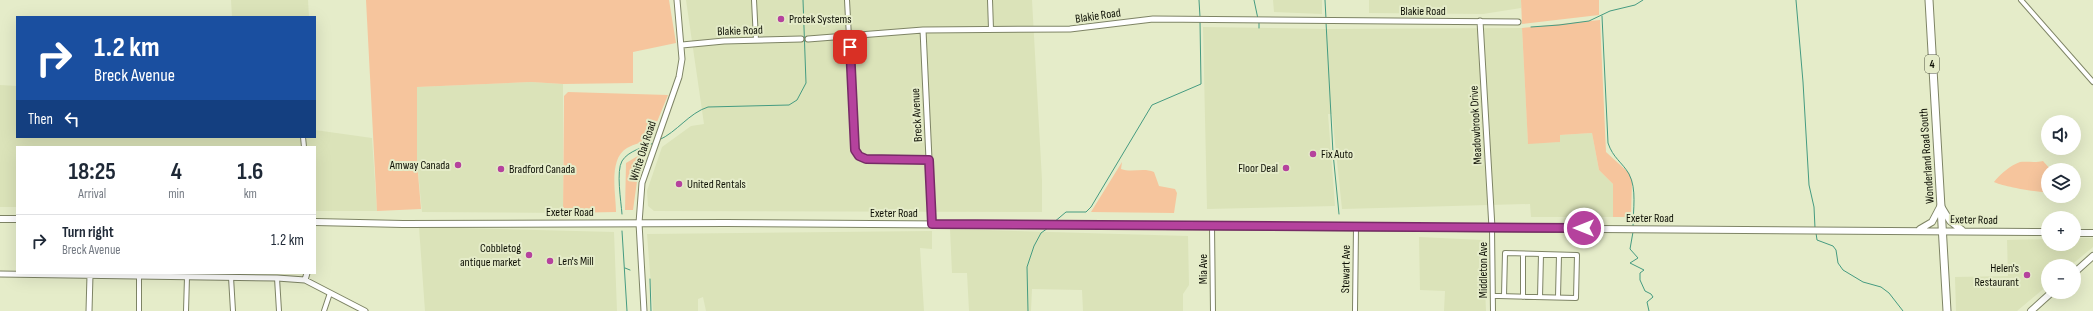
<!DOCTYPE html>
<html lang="en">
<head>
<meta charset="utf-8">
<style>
	body { margin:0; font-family:"Sofia Sans Condensed",sans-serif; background:#f2f2f3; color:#1f2937; height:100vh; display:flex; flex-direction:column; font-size:15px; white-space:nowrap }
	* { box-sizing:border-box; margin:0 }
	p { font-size:13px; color:#747a83 }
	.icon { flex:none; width:22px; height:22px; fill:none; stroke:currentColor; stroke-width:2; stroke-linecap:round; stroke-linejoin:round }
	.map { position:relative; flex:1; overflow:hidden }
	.drawer { position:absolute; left:16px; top:146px; width:300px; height:128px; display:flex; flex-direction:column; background:#fff; border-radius:0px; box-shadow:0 4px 16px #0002 }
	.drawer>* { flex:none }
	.hud { position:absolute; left:16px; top:16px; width:300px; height:122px; border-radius:0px; box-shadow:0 4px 16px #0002; background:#1a4fa0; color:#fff; overflow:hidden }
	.buttons { position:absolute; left:2041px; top:115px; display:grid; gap:8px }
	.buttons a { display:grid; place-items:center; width:40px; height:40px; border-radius:50%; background:#fff; box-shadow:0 4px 16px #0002; font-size:20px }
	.pin { position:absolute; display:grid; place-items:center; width:34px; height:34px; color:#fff; margin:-17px; border-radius:8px; box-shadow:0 2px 6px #0006 }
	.me { position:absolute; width:44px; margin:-22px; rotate:270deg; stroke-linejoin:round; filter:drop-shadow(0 0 3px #0008) }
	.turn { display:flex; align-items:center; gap:14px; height:84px; padding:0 12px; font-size:18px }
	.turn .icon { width:52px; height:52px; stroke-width:2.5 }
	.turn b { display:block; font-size:28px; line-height:34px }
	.then { display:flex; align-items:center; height:38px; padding:0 12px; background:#0003; gap:8px; font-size:15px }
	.eta { display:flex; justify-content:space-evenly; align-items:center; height:68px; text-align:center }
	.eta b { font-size:24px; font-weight:700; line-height:28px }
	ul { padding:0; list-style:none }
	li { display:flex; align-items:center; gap:12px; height:52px; padding:0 12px; border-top:1px solid #e0e1e3 }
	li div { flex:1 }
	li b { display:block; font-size:15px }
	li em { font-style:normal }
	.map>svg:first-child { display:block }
	.built { fill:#dbe3b9 }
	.green { fill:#f6c59d }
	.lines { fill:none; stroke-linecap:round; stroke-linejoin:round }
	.stream { stroke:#459b81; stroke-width:1 }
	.minor-casing { stroke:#7e8465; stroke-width:6 }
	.tertiary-casing { stroke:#7e8465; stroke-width:7 }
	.secondary-casing { stroke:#7e8465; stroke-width:8 }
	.primary-casing { stroke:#7e8465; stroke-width:9 }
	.minor { stroke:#fff; stroke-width:4 }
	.tertiary { stroke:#fff; stroke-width:5 }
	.secondary { stroke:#fff; stroke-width:6 }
	.primary { stroke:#fff; stroke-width:7 }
	.route-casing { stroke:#762b66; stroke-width:10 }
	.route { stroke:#b5429d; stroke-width:7 }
	.poi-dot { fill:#b5429d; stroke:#e5ecc9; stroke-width:1.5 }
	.labels { text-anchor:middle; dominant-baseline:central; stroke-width:4; stroke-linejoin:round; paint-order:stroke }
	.shield { fill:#e5ecc9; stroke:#4e5240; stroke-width:1 }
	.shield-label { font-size:11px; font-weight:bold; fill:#0e1005 }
	.street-label { font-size:12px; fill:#0e1005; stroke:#e5ecc9 }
	.poi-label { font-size:12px; fill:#0e1005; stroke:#e5ecc9; text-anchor:start }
</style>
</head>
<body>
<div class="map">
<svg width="2093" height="311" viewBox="0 0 2093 311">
	<rect width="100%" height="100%" fill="#e5ecc9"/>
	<path class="built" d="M231,0H308L309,17H232Z
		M686,0H1032L1042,180V212L654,211L648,206L647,191L662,147L691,126L704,124Z
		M1273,0H1322V14L1274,12Z
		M1369,0H1521V8L1483,14L1369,13Z
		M1203,27L1326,29L1522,28L1528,143L1560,142V135L1592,133L1599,170L1613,184V217H1531L1530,204L1342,209L1332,114H1328L1335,206L1207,209Z
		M531,82L563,84V213L422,212L417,162V87Z
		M0,85L17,86V137H315V130L372,138L377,211H315V147H17V207H0Z
		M419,227L614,232L617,311H425Z
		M950,229L1188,236L1189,285L1183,294V311H1083L1082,290L1032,289L1031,311H969L967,273H952Z
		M932,231V249L920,248L924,311H706L703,297L698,299V311H653L647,234Z
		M1419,237L1483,240L1486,311H1444L1445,291L1420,290Z
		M2074,238H2093V247L2070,266H2048V285L2017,311H1956L1955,277L2008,276L2007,240L2048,239V244H2074Z"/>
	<path class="green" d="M366,0H669L676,43L633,52V83L563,84L531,82L417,87V162L421,209L377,211Z
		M1521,0H1599V15L1522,24Z
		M1600,20L1606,152L1629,173L1632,181L1631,217H1613V184L1599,170L1592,133L1560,135V142L1528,144L1522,28Z
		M568,92L668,95L650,139C643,142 634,144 627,148C608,159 616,194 616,212L563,213L564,103V96Z
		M648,150L638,174L633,210H625L626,163Z
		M2043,161L2051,170H2048V192C2039,193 2001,186 1994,182C2000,174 2011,165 2020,162C2026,161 2035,163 2043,161Z
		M1122,162L1121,169C1133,173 1143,167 1154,172L1159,186L1175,189L1177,193L1174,213L1091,212Z"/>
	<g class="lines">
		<path class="stream" d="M1199,0L1200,17
			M1254,0L1258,19
			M1325,0L1326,19
			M1796,0L1803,82L1809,185L1814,207L1815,228
			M1602,16L1608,143C1613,158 1622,162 1629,174C1637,189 1633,210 1633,227
			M1259,22V28
			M1326,22L1333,153L1339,214
			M1531,27L1559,25L1589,21L1610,11L1635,5L1643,0
			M659,140C677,132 689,113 708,107L789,105L797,100L806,83L803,0
			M622,214C621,201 616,171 622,161C628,151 644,147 654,143
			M1053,223L1066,212H1086L1091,207L1152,105L1201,84L1200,21
			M622,231L627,311
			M1633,232L1630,249L1638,258L1630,263L1644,270L1640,273V280L1645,291L1651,294L1653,297L1647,302L1649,311
			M1816,233L1817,240L1833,246L1836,250L1838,263L1843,270L1863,282L1881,287L1889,293L1903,311
			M625,268L630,270
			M650,279L651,311
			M1028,311L1027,267L1034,246L1041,233L1048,228"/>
		<defs>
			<path id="minor" d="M754,0L756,40
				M847,0L855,150L859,156L866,159L929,160
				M990,0L991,29
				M2021,0L2093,82
				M303,137L304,147
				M1212,226L1213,311
				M1492,228L1493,311
				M231,277L233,311
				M277,278L279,311
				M1493,296H1499L1576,298L1577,255L1505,253L1504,296
				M1523,297V254
				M1540,297L1541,254
				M1558,297L1559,255
				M139,311V276
				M186,311L187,277
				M324,311L330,293
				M1355,311L1356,227"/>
			<path id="tertiary" d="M1480,21L1492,228
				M923,30L932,224
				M808,39L923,30L1070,29L1153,19L1518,22
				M682,45L724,41L801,39
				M0,274L277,278L305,280L365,311
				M305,280L307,273
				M89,311L90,275
				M644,311L639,223L642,183L679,77L682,59L677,0"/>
			<path id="secondary" d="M1941,206L1950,221L1962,230
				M0,219H17
				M315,222L403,224L726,223L2048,232
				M1920,229L1932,222L1941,205
				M2074,233H2093
				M2074,273L2093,256
				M2031,311L2052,292"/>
			<path id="primary" d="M1929,0L1947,311"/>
		</defs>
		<use href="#minor" class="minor-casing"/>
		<use href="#tertiary" class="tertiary-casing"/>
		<use href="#secondary" class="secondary-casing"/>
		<use href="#primary" class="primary-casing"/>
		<use href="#minor" class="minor"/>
		<use href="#tertiary" class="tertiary"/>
		<use href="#secondary" class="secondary"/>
		<use href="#primary" class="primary"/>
	</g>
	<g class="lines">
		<defs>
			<path id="route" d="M850,47L855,150L859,156L866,159L929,160L932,224L1584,228"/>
		</defs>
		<use href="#route" class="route-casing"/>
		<use href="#route" class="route"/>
	</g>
	<g class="poi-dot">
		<circle cx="781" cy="19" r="4"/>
		<circle cx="1313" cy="154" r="4"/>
		<circle cx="458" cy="165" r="4"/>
		<circle cx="1286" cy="168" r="4"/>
		<circle cx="501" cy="169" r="4"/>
		<circle cx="679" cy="184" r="4"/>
		<circle cx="529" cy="255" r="4"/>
		<circle cx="550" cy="261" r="4"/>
		<circle cx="2027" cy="275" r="4"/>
	</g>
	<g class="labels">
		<rect class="shield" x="1925" y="55" width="14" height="18" rx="3"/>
		<g class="shield-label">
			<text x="1932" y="64">4</text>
		</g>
		<g class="street-label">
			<text x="1423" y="11">Blakie Road</text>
			<text transform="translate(1098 16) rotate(-8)">Blakie Road</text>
			<text transform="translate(740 31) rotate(-2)">Blakie Road</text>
			<text transform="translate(917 115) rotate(-93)">Breck Avenue</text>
			<text transform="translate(1476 125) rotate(-93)">Meadowbrook Drive</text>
			<text transform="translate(643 151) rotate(-72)">White Oak Road</text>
			<text transform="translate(1927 156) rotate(-94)">Wonderland Road South</text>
			<text x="570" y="212">Exeter Road</text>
			<text x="894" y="213">Exeter Road</text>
			<text x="1650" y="218">Exeter Road</text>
			<text transform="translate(1974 220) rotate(1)">Exeter Road</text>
			<text transform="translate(1203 269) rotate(-90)">Mia Ave</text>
			<text transform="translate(1346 269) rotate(-89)">Stewart Ave</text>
			<text transform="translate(1483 270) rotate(-90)">Middleton Ave</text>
		</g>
		<g class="poi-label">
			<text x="789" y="19">Protek Systems</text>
			<text x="1321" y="154">Fix Auto</text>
			<text x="450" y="165" text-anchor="end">Amway Canada</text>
			<text x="1278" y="168" text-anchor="end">Floor Deal</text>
			<text x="509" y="169">Bradford Canada</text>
			<text x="687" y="184">United Rentals</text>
			<text x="521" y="248" text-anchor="end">Cobbletog<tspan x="521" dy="14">antique market</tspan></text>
			<text x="558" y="261">Len's Mill</text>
			<text x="2019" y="268" text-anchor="end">Helen's<tspan x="2019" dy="14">Restaurant</tspan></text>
		</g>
	</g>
</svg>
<div class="buttons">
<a><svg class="icon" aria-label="sound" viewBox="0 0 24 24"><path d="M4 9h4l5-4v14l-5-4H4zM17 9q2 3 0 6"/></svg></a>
<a><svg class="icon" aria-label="layers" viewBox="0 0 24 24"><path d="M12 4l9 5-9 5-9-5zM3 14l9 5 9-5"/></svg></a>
<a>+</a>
<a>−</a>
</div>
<div class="pin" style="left:850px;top:47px;background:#d93025"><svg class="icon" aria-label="arrive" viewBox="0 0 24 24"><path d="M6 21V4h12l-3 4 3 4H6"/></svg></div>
<svg class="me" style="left:1584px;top:228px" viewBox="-20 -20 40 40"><circle r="17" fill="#b5429d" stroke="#fff" stroke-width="3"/><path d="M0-11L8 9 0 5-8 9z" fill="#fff"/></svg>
<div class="hud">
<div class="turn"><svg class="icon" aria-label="right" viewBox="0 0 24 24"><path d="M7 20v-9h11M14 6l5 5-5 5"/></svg><div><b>1.2 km</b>Breck Avenue</div></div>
<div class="then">Then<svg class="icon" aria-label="left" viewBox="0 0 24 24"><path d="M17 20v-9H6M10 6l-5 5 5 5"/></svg></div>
</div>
<section class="drawer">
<div class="eta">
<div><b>18:25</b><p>Arrival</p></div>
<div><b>4</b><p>min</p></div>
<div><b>1.6</b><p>km</p></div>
</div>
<ul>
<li><svg class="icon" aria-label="right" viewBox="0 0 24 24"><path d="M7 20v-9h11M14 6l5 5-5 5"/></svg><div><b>Turn right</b><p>Breck Avenue</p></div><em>1.2 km</em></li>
</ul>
</section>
</div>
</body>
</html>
